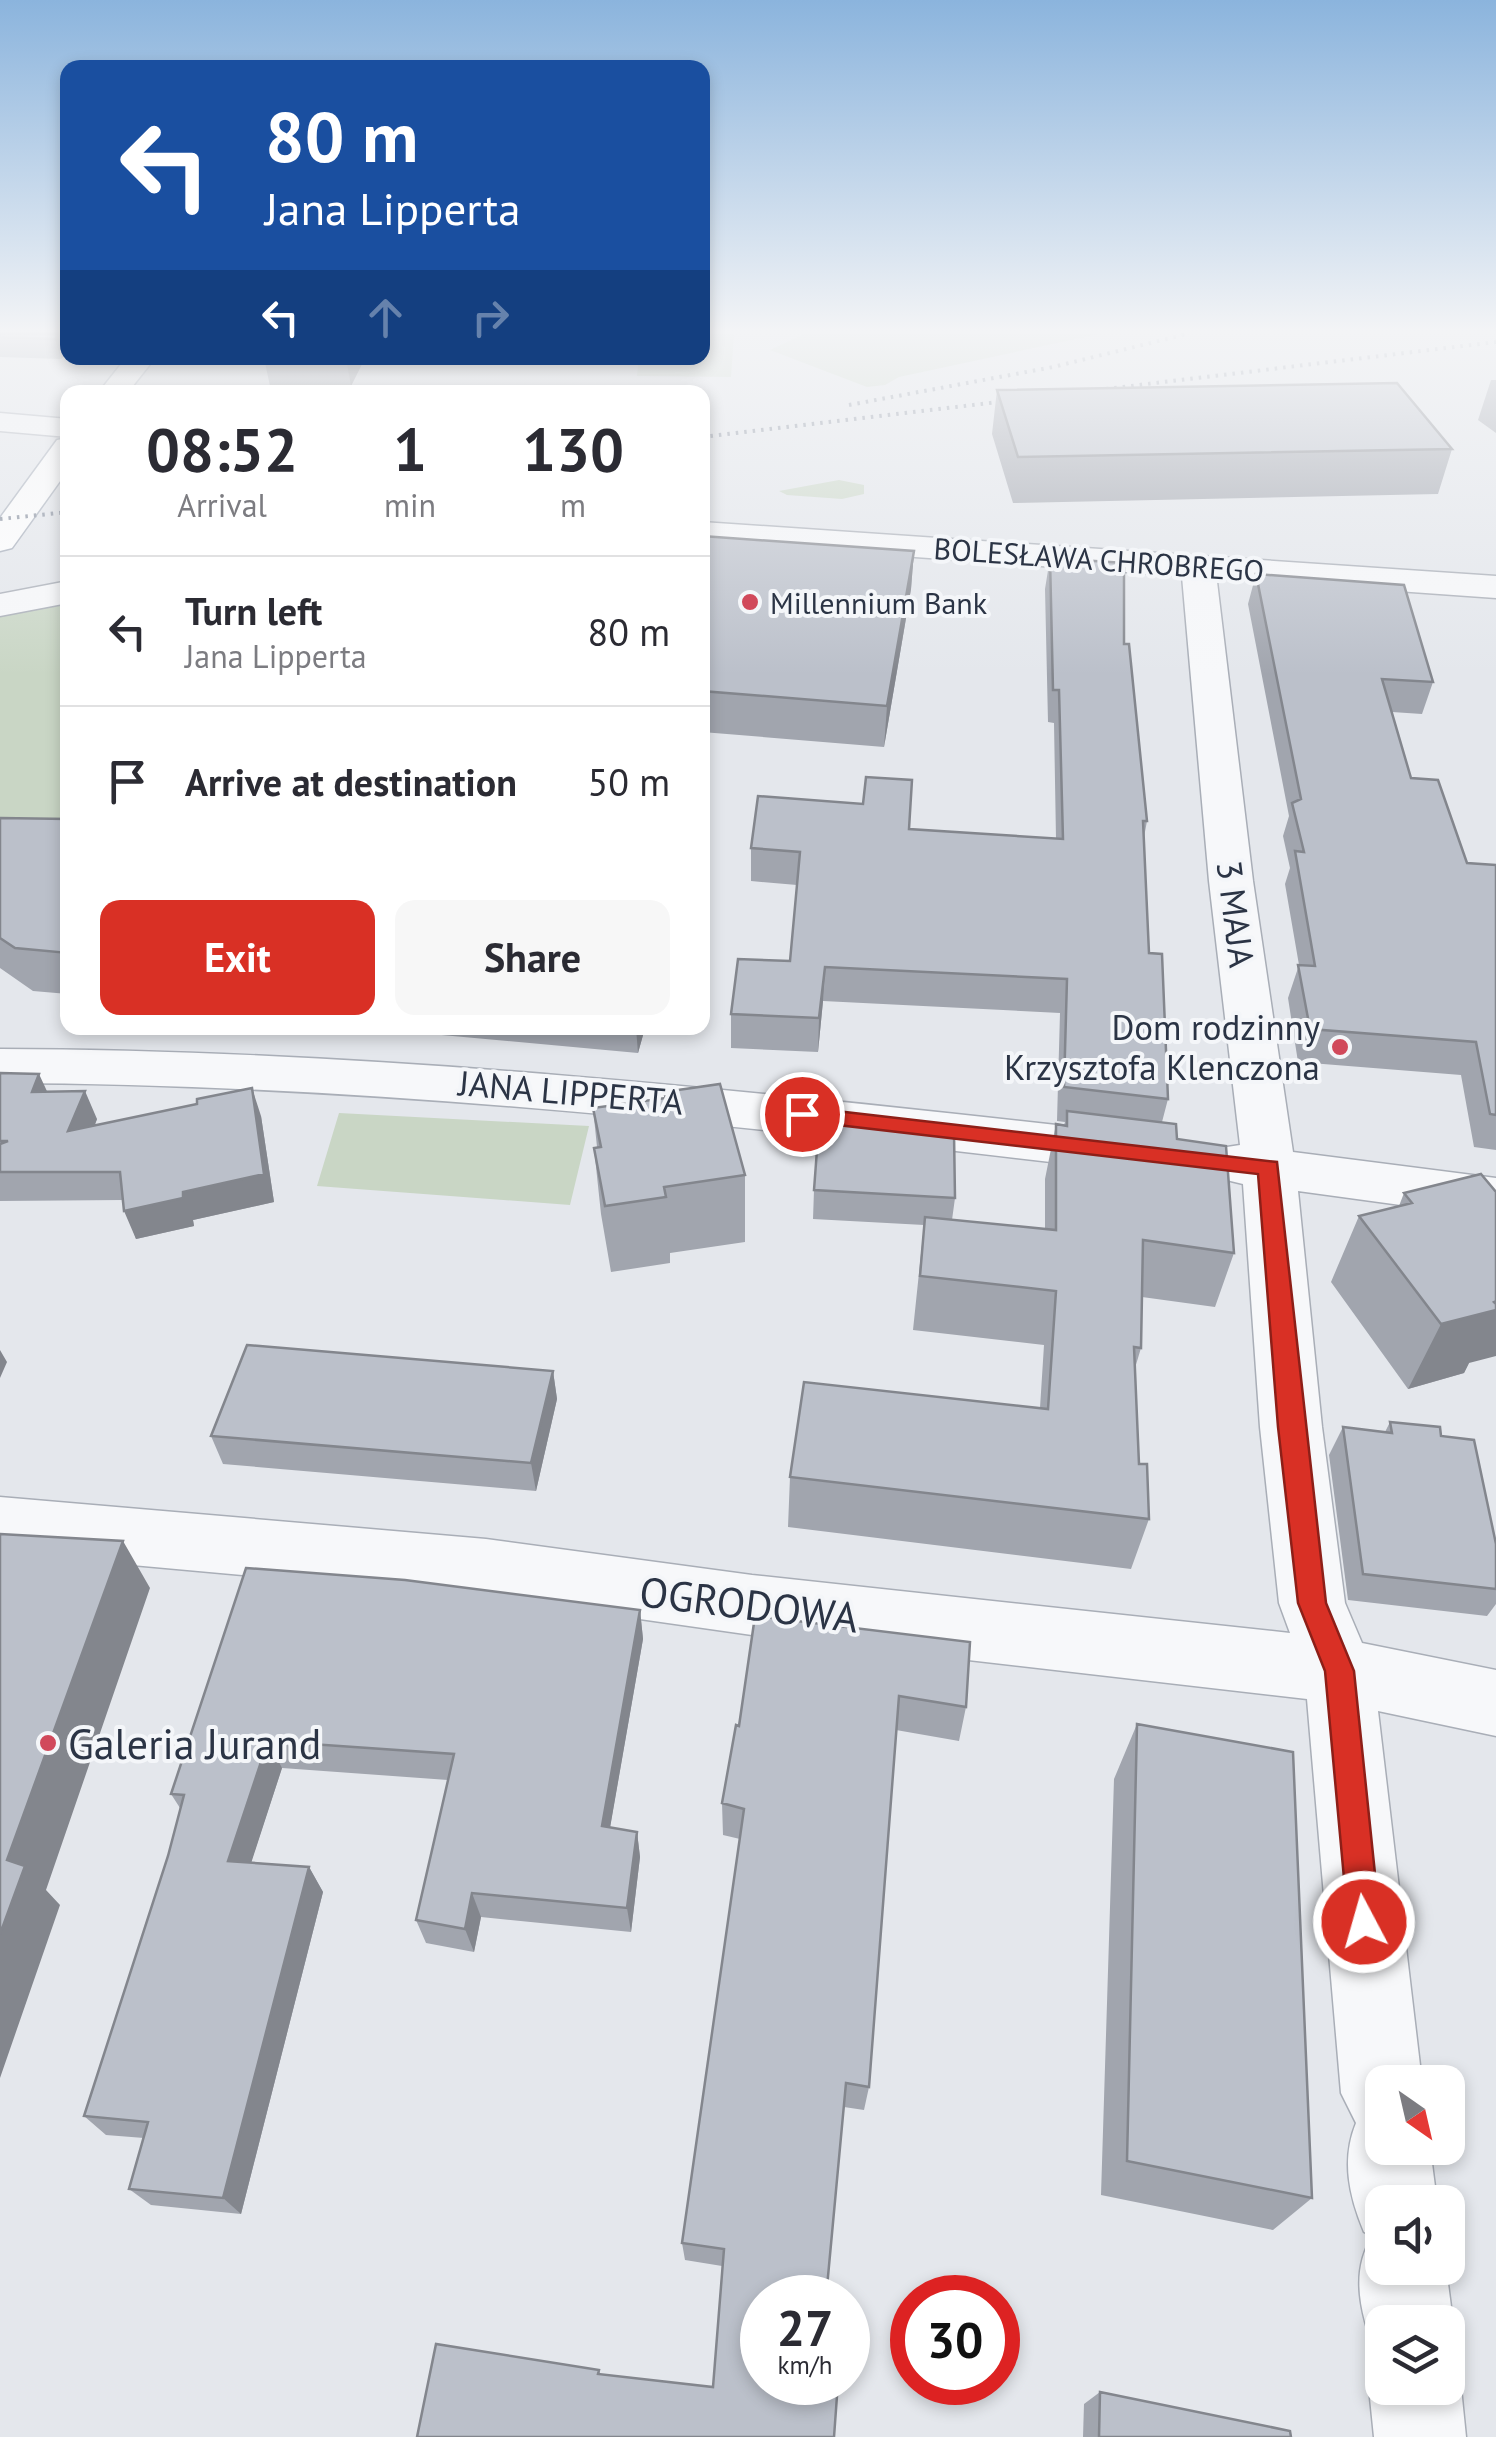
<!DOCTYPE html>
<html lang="en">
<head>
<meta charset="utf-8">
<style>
	body { margin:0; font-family:"PT Sans",sans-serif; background:#f7f7f7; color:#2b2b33; height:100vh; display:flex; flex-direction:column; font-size:38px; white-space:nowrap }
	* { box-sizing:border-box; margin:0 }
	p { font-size:32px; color:#7c7c81 }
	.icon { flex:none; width:55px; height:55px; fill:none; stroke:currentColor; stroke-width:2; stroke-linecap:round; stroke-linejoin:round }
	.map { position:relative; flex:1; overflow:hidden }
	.drawer { position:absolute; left:60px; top:385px; width:650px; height:650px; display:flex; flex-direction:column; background:#fff; border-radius:20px; box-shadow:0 5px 15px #0003 }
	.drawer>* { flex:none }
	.top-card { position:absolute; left:60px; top:60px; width:650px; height:305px; border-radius:20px; box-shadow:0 5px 15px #0003; background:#1a4fa0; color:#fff; overflow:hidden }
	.needle { width:65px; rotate:146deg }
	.fabs { position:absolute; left:1365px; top:2065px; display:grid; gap:20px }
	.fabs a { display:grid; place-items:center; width:100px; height:100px; border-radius:20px; background:#fff; box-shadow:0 5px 15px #0003; font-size:50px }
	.speed { position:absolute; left:740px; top:2275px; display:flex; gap:20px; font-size:50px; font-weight:700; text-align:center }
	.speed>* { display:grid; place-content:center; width:130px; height:130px; border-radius:50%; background:#fff; box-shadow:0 5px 15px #0003; line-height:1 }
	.speed small { font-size:25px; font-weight:400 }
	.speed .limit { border:15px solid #d22; background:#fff; color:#111 }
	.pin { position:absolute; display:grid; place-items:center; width:85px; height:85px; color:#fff; margin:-42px; border:5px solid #fff; border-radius:50%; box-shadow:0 2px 10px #0007 }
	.me { position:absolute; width:110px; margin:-55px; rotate:354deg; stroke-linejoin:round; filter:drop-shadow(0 0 8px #0008) }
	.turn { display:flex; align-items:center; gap:35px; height:210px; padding:0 40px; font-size:45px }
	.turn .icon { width:130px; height:130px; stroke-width:2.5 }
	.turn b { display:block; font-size:70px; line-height:85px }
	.lanes { display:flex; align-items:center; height:95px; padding:0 40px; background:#0003; justify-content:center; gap:50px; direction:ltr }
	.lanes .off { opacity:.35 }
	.eta { display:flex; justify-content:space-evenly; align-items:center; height:170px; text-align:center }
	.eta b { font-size:60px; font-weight:800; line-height:70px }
	.cta { display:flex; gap:20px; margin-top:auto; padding:20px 40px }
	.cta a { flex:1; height:115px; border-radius:20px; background:#d93025; color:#fff; font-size:40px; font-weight:800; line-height:115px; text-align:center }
	.cta a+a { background:#f7f7f7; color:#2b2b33 }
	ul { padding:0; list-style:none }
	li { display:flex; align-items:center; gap:30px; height:150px; padding:0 40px; border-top:2px solid #e1e1e2 }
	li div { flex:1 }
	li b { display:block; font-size:38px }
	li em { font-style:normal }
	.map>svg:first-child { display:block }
	.green { fill:#c9d6c5 }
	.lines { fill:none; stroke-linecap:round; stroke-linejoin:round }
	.minor-casing { stroke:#a9aeb7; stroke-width:3 }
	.tertiary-casing { stroke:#a9aeb7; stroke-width:3 }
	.primary-casing { stroke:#a3abb8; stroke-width:3 }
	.minor { fill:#f7f8fa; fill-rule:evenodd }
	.tertiary { fill:#f7f8fa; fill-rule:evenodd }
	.primary { fill:#fff; fill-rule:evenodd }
	.rail { stroke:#7d8696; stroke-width:4; stroke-dasharray:2.5 6; stroke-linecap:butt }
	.wall { fill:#a1a5ae }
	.shaded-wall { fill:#83868d }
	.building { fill:#bbc0ca; stroke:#83868d; stroke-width:2.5 }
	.route { fill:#d93025; stroke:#8d1f18; stroke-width:2.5 }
	.poi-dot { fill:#d1495b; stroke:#f4f6f9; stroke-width:4 }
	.labels { text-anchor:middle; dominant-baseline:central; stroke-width:8; stroke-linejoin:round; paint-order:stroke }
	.far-street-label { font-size:30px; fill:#2b3445; stroke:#f4f6f9 }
	.far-poi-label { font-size:30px; fill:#2b3445; stroke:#f4f6f9; text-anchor:start }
	.street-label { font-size:35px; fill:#2b3445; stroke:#f4f6f9 }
	.poi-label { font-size:35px; fill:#2b3445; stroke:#f4f6f9; text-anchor:end }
	.near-street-label { font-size:42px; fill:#2b3445; stroke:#f4f6f9 }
	.near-poi-label { font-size:42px; fill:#2b3445; stroke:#f4f6f9; text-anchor:start }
</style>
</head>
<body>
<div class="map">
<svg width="1496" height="2437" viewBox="0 0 1496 2437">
	<rect width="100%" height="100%" fill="#e4e7ec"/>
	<path class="green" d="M703,334H734L731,377L637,376L638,365L439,363L441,358H702Z
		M804,334H1099L899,377L885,385L867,387L770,350Z
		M839,480L864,485V494L842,499L787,495L779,491Z
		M67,603V835H0V615Z
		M339,1113L589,1126L570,1205L317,1186Z"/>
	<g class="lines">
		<defs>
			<path id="minor" d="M0,413L68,419V437L0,431Z
				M1198,555L1210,558L1215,565L1253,881L1293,1152L1496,1178V1218L1298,1191L1322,1427L1345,1603L1362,1643L1496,1670V1736L1378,1711L1422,2082H1382V2148H1430L1437,2202H1382V2268H1446L1453,2322L1448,2334V2322H1382V2356L1376,2354C1361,2316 1349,2271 1373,2236L1364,2232C1349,2196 1341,2160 1356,2123L1341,2093L1307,1699L752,1635L486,1597L0,1553V1497L486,1539L752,1575L1290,1633L1279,1603L1260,1427L1243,1184L1214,1177L1206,1163L1214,1149L1240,1145L1209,881L1181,565L1186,558Z
				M0,1049C378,1050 752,1091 1128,1133L1147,1139L1154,1152L1147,1165L1128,1171C752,1127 379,1084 0,1083Z
				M1382,2356V2388H1448V2356L1461,2388L1466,2437H1374L1369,2388Z"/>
			<path id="tertiary" d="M702,522L1496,576V598L702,542Z
				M68,581V603L0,616V594Z"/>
			<path id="primary" d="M126,358H155L128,392H99Z
				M68,438V470L12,548L0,551V518L57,440Z"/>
		</defs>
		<use href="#minor" class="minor-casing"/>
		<use href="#tertiary" class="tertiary-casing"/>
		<use href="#primary" class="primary-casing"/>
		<use href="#minor" class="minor"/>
		<use href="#tertiary" class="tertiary"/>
		<use href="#primary" class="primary"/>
		<path class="rail" d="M1089,391L1496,342
			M849,405L1053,367L1187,334
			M702,437L1024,399
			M0,519L68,512"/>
	</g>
	<path class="wall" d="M0,334H68V352L61,359L0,357Z
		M264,358H365L351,386H270Z
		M1491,380H1496V433L1478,420Z
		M997,390L1452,449L1438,494L1013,503L992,434Z
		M702,536L914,551L911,589L884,747L702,732Z
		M1050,558L1124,644L1147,821L1144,837L1149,953L1168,1099L1162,1122L1177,1139L1234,1253L1215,1307L1142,1297L1141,1348L1135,1368L1139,1464L1149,1519L1131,1569L788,1527L790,1477L1040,1408L1044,1345L913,1330L924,1225L813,1219L814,1190L955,1198L952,1220L1045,1229V1179L1056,1124L1064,1125L1065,1122L1057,1121L1060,1013L823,1001L818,1052L731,1048V1014L790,961L797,885L751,881V848L909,829L1056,839L1054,723L1048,722L1045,589Z
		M1256,574L1433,682L1422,714L1392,712L1411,778L1467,863L1496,865V1150L1474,1147L1461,1075L1298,1062L1288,998L1299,965L1285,884L1290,868L1283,836L1289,816L1248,604Z
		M0,818L68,819V994L33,991L0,968Z
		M365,1028H645L638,1053Z
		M0,1073L47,1092L97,1119L95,1125L261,1116L274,1202L193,1220L194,1226L136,1239L123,1200L0,1201Z
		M664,1092L745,1175V1242L670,1253V1263L611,1272L601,1214L594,1148L597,1147L593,1108L664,1099Z
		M1481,1174L1469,1363L1464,1373L1408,1389L1331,1282L1359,1216L1399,1206L1404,1193Z
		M553,1371L557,1399L536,1491L223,1464L211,1436Z
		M1390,1422L1441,1436L1496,1544V1604L1487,1616L1348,1600L1329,1455L1343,1427L1385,1432Z
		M246,1568L640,1610L643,1639L610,1827L637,1832L640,1857L631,1932L481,1917L474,1952L426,1943L416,1920L448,1780L282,1768L251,1862L309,1867L323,1892L241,2214L151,2205L129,2189L144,2138L106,2135L84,2116L168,1856L180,1808L171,1794Z
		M755,1616L966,1707L959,1741L896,1730L869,2087L864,2110L844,2107L762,2298L834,2437H417L599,2370L600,2374L713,2387L722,2266L685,2260L682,2243L740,1839L723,1835L722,1803L739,1726Z
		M1137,1724L1312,2198L1273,2230L1101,2195L1114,1779Z
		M1100,2392L1291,2437H1083L1084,2404Z"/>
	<path class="shaded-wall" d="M60,334H68V352L61,359L55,339Z
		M346,358H365L351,386Z
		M914,551L911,589L884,747L887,706Z
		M825,967L823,1001L818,1052L819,1018Z
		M636,1028H645L638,1053Z
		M39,1074L52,1102L32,1092Z
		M252,1088L261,1116L274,1202L193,1220L194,1226L136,1239L124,1211L183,1192Z
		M85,1091L97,1119L81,1159L68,1131Z
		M1496,1301V1356L1469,1363L1464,1373L1408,1389L1441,1324Z
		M0,1350L7,1362L0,1378Z
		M553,1371L557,1399L536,1491L531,1463Z
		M123,1541L150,1588L46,1890L60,1905L0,2078V1934L7,1860Z
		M640,1610L643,1639L606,1851L602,1826Z
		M268,1741L282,1768L244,1885L228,1861Z
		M637,1832L640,1857L631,1932L627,1908Z
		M309,1867L323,1892L241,2214L223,2198Z
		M472,1893L481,1917L474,1952L465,1929Z"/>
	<path class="building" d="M0,334H60L55,339L0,337Z
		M1397,383L1452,449L1018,457L997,390Z
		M702,536L914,551L887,706L702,691Z
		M1050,558L1124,563V644H1129L1147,821H1143L1149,953L1162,954L1168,1099L1064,1087L1067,979L825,967L819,1018L731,1014L738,959L790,961L800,852L751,848L758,796L863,804L866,777L912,780L909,829L1063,839L1059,690H1053Z
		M1256,574L1404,585L1433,682L1382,679L1411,778L1438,780L1467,863L1496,865V1115L1490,1114L1476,1042L1310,1029L1298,965L1315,966L1295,851L1304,852L1292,803L1301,799Z
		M0,818L68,819V953L15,948L0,938Z
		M0,1073L39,1074L32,1092L85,1091L68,1131L197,1104V1099L252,1088L264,1174L183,1192V1198L124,1211L120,1172H0V1144L8,1141H0Z
		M720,1084L745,1175L664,1187L666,1197L605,1206L594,1148L601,1147L593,1108L666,1098L664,1092Z
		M1067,1111L1176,1124L1177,1139L1226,1146L1234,1253L1143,1240L1141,1348L1134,1347L1139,1464H1147L1149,1519L790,1477L804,1382L1048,1409L1056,1291L920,1276L925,1217L1056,1230V1124L1067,1126Z
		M819,1123L954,1133L955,1198L814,1190Z
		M1481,1174L1496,1192V1301L1494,1302L1496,1304V1310L1441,1324L1359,1216L1412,1203L1404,1193Z
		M247,1345L553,1371L531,1463L211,1436Z
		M1390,1422L1440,1427L1441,1436L1474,1440L1496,1544V1589L1363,1574L1343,1427L1392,1433Z
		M0,1534L123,1541L7,1860L25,1866L0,1934Z
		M246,1568L405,1580L640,1610L602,1826L637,1832L627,1908L472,1893L465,1929L416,1920L454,1754L268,1741L228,1861L309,1867L223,2198L129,2189L148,2122L84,2116L168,1856L184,1795L171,1794Z
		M755,1616L970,1642L966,1707L899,1696L869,2087L846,2083L826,2298H762V2382H838L834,2437H417L436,2344L599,2370L598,2374L713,2387L724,2249L682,2243L744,1809L722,1803L736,1725L739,1726Z
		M1137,1724L1293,1752L1312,2198L1127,2161Z
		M848,2315L852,2316L848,2356Z
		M1100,2392L1290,2431L1291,2437H1099Z"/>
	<linearGradient id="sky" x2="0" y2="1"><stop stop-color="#8bb4dd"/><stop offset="0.49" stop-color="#f3f4f6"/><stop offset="1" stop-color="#f3f4f6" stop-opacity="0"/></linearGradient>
	<rect width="1496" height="675" fill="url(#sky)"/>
	<path class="route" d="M802,1107L1277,1162L1326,1603L1354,1671L1380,1922L1375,1933L1364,1938L1353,1933L1348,1922L1325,1671L1298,1603L1278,1427L1258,1174L795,1120L792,1114Z"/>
	<g class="poi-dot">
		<circle cx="750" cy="602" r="10"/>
		<circle cx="1340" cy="1047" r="10"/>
		<circle cx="48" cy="1743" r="10"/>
	</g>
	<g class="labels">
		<g class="far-street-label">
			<text transform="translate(1099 559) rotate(4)">BOLESŁAWA CHROBREGO</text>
		</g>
		<g class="far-poi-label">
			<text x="770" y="602">Millennium Bank</text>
		</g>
		<g class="street-label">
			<text transform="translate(1236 914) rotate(83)">3 MAJA</text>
			<text transform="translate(571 1092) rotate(5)">JANA LIPPERTA</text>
		</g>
		<g class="poi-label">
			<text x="1320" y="1027">Dom rodzinny<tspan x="1320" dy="40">Krzysztofa Klenczona</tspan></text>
		</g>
		<g class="near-street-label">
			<text transform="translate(749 1604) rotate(7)">OGRODOWA</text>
		</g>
		<g class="near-poi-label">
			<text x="68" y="1743">Galeria Jurand</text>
		</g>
	</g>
</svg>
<div class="fabs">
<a><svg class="needle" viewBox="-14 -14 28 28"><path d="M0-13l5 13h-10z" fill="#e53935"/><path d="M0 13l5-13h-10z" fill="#7c7c81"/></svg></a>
<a><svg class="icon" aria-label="sound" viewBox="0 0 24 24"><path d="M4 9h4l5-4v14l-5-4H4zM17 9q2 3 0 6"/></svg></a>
<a><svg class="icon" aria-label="layers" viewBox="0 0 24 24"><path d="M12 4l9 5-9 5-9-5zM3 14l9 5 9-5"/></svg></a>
</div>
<div class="speed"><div>27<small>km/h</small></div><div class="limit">30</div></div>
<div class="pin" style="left:802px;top:1114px;background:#d93025"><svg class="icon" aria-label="arrive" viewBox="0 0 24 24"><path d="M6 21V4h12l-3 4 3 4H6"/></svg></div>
<svg class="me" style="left:1364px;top:1922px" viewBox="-20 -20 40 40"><circle r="17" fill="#d93025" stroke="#fff" stroke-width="3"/><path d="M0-11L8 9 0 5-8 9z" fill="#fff"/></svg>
<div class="top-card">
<div class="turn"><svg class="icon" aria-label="left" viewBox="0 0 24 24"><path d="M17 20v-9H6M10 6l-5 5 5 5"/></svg><div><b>80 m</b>Jana Lipperta</div></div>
<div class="lanes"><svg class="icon" aria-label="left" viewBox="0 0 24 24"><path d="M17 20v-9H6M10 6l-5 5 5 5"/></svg><svg class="icon off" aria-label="ahead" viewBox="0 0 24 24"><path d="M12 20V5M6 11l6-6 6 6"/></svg><svg class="icon off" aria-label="right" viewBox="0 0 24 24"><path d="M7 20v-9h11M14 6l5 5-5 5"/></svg></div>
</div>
<section class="drawer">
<div class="eta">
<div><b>08:52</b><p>Arrival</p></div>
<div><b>1</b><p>min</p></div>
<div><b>130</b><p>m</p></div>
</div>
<ul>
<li><svg class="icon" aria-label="left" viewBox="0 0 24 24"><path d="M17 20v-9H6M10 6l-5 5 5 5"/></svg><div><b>Turn left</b><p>Jana Lipperta</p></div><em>80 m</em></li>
<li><svg class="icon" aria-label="arrive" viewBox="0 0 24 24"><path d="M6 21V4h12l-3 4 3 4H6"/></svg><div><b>Arrive at destination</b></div><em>50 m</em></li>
</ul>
<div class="cta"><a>Exit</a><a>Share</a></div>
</section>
</div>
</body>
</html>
